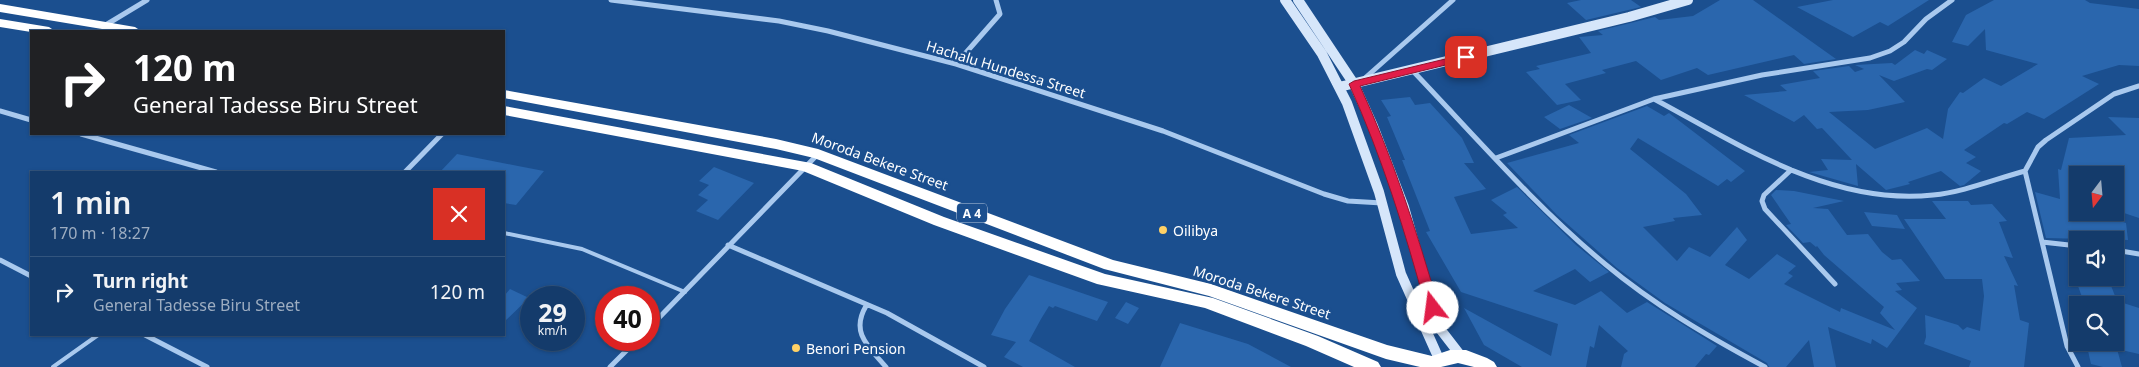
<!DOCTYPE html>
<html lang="en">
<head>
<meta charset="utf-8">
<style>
	body { margin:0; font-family:"Noto Sans",sans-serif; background:#1d4271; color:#f1f3f6; height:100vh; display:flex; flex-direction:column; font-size:19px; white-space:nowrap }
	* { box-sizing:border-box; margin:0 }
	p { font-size:16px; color:#9dadc1 }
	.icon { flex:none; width:28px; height:28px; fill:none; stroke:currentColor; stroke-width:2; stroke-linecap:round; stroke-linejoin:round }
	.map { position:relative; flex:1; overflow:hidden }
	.side { position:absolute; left:30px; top:171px; width:475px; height:165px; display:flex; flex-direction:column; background:#143b6b; border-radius:0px; box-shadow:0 1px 4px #0004,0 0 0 1px #33557e }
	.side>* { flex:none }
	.banner { position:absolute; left:30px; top:30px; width:475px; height:105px; border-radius:0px; box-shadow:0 1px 4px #0004,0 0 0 1px #33557e; background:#202124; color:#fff; overflow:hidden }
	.needle { width:32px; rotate:196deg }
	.tools { position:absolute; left:2069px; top:166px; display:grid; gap:10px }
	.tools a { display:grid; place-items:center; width:55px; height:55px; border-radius:0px; background:#143b6b; box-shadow:0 1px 4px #0004,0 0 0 1px #33557e; font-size:25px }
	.speed { position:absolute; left:520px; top:286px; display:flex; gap:10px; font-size:25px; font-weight:700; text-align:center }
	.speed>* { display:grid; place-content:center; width:65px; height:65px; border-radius:50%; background:#143b6b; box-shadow:0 1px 4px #0004,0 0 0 1px #33557e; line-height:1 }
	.speed small { font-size:12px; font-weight:400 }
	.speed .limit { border:8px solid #d22; background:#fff; color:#111 }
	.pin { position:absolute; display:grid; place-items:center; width:42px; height:42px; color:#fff; margin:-21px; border-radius:10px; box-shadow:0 2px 8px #0006 }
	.me { position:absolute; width:55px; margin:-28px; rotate:345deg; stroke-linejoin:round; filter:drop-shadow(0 0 4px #0008) }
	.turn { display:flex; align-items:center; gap:18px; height:105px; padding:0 20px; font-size:22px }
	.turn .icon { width:65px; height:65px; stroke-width:2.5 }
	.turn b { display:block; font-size:35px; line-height:42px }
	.round { display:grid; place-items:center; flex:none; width:52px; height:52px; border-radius:0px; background:#1d4271 }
	.head { display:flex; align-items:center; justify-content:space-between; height:85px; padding:0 20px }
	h1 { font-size:30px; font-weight:600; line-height:38px }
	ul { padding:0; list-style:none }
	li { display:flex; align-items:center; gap:15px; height:70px; padding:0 20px; border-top:1px solid #33557e }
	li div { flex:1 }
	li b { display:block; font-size:19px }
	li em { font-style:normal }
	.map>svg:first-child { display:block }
	.building { fill:#2a66ad }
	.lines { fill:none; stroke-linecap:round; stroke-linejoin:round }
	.lane { stroke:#a9c9ee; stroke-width:4 }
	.street { stroke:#a9c9ee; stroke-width:5 }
	.secondary { stroke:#d6e6fa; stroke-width:10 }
	.highway { fill:#fff; fill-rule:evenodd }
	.route { fill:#e11d48; stroke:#92132f }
	.poi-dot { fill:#ffd166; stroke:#1b4f8f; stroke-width:2 }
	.labels { text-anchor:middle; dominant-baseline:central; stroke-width:5; stroke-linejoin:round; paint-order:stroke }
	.shield { fill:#1b4f8f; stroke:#bbcadd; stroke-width:1 }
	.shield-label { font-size:12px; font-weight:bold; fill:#fff }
	.street-label { font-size:14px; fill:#fff; stroke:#1b4f8f }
	.poi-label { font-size:14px; fill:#fff; stroke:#1b4f8f; text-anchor:start }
</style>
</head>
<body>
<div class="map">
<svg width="2139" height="367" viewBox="0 0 2139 367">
	<rect width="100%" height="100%" fill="#1b4f8f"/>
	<path class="building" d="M1581,0H1631L1641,7L1586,20L1567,3Z
		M1720,0H1753L1836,59L1804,64L1794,55L1708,75L1697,68L1661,80L1636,61L1602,70L1606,73L1565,84L1581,100L1557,105L1526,72L1540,69L1536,66L1591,53L1579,37L1603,35L1598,31L1655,17L1659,20L1693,16Z
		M1833,0H1929L1888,26L1880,22L1853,37L1797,7Z
		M1994,0H2085L2090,3L2139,9V66L2119,65L2082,76L2099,84L2044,119L2027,112L2007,124L2004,123L1964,150L1976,157L1966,163L1981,171L1964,185L1960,186L1941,171L1908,182L1910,184L1886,190L1856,164L1858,186L1809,172L1828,170L1821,159L1852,160L1822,128L1817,129L1804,115L1794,122L1744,95L1787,91L1780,85L1820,78L1813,71L1849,66L1855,72L1864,69L1855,65L1892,63L1895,65L1915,50L1924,54L1927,50L1947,59L1932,70L1927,69L1894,81L1879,75L1905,102L1868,110L1829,112L1875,149L1927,128L1943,139L1948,109L1960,92L1963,93L1984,78L2001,86L2038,64L1986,50L1985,29L1968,46L1952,42L1966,15Z
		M1410,97L1415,105L1430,103L1462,138L1474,163H1464L1486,189L1454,197L1471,234L1518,228L1503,215L1507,213L1491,200L1517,187L1576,245L1609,272L1590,282L1575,269L1533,291L1575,305L1601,291L1627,313L1647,302L1717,346L1709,355L1706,354L1695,367H1621L1624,354L1628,351L1599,325L1594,348L1590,346L1586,367H1522L1484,345L1464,308L1551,356L1558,324L1461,292L1426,232L1430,231L1402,160H1405L1387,117L1391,116L1381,100Z
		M1569,105L1592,118L1560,129L1544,117Z
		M1647,106L1664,116L1669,113L1745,171L1731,182L1727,179L1718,186L1638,138L1630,149L1686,194L1702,215L1673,218L1675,221L1643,227L1677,261L1689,247L1710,257L1737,227L1747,240L1725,265L1749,279L1777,254L1796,266L1788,273L1793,276L1784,284L1840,312L1841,308L1895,330L1880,313L1884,307L1824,255L1817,246L1816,247L1810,242L1803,243L1786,225L1791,224L1771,195L1776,190L1794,191L1844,201L1813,208L1828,209L1847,235L1868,234L1882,252L1892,260L1901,259L1920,281L1896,283L1902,290L1895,291L1917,308L1887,348L1872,339L1871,344L1828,327L1836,367H1814L1809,340L1786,367H1769L1767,363L1665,303L1617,268L1557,215L1507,163L1579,143L1569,135Z
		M2108,117L2139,118V218L2115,210V175H2078V212L2100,215L2126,223L2128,240L2046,238L2035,192L2060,199L2058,169L2061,170L2069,138L2126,135Z
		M457,154L518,166L544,171L516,205L504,203V172H440Z
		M714,167L754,183L718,220L696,211L708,200L698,195L709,185L699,181Z
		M1932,201H1968L1971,205L1992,204L2007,221L1999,222L2013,258L2004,256L2018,286L2014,285L2020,320L2029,323L2024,367H1969L1971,361L1924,344L1926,337L1925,315L1958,325L1963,330L1967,327L1980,331L1984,296L1982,279H1945L1904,219H1946Z
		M1864,212L1897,215L1905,229L1872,226Z
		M1029,275L1108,302L1097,321L1055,306L1053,308L1049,306L1041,319L1029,341L1075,367H1023L1004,357L1016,342L991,335L1005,309Z
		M2075,278H2108L2117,301L2139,308V354L2117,349L2122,367H2103L2091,364L2086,342H2115V305H2085Z
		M510,289L529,298L504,322V296Z
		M1126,302L1139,308L1128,324L1115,318Z
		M1180,323L1248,344L1291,367H1160Z"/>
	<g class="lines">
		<path class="lane" d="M504,233L582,249L685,292
			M53,367L98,335"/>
		<path class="street" d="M611,0L779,21L828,31L956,64L1163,131L1324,194L1348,201L1382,203
			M104,26L147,0
			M956,64L1000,14L996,0
			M1412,70C1475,136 1535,206 1605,264C1654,305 1709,337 1765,367
			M1365,78L1453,0
			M1654,99C1740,145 1831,206 1933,195C1964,192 1995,179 2025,171L2038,147L2046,140L2114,94L2139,86
			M0,111L31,120
			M81,134L216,172
			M1496,158L1654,99L1762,75L1870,58L1890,51L1904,42L1926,19L1952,0
			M1791,170L1764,195L1762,201L1765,209L1835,284
			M2025,171L2067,346L2078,367
			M405,172L442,134
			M2042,242L2078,246
			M728,245L887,313L984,367
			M2115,250L2139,254
			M0,260L31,276
			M866,306C850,333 869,347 886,367
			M649,328L818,154
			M145,335L207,367
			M610,367L637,340"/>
		<path class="secondary" d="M1285,0L1322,54L1347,103L1379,192L1401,274L1439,359
			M1298,0L1354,84L1373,126L1404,207L1437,325L1461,356
			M1339,87L1629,17L1688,0"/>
		<path class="highway" d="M0,4L135,27L141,31H114L0,12Z
			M0,19L49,27L55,31L31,32L0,27Z
			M504,90L776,139L818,149L1113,260L1211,284L1387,345L1432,356L1450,350H1466L1487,358L1494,362L1497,367H1474L1458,363L1441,367H1420L1386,359L1209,296L1104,269L814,158L776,149L504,98Z
			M504,106L811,163L944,217L1105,274L1213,298L1318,336L1378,362L1381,367H1354L1306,346L1205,308L1097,284L934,225L803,171L504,115Z"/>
	</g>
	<path class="route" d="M1466,54L1470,55V59L1360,86C1393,158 1417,232 1439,308L1433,313L1426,308C1405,231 1382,157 1349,84L1354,81Z"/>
	<g class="poi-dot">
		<circle cx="1163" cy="230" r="5"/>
		<circle cx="796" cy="348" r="5"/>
	</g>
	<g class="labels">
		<rect class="shield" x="957" y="203.5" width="30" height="19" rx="4"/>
		<g class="shield-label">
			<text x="972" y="213">A 4</text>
		</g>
		<g class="street-label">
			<text transform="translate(1006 69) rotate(17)">Hachalu Hundessa Street</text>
			<text transform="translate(880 161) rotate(20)">Moroda Bekere Street</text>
			<text transform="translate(1262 292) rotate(18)">Moroda Bekere Street</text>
		</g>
		<g class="poi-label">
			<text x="1173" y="230">Oilibya</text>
			<text x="806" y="348">Benori Pension</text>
		</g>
	</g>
</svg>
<div class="tools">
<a><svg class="needle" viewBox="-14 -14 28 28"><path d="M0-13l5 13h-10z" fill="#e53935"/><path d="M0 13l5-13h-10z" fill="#9dadc1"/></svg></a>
<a><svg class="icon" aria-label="sound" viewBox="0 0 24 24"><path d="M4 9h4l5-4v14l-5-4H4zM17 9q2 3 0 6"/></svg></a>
<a><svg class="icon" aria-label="search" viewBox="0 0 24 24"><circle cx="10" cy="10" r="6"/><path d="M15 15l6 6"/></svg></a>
</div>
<div class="speed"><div>29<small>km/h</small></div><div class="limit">40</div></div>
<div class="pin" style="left:1466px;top:57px;background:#d93025"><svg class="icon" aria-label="arrive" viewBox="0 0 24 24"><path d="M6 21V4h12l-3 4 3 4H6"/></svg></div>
<svg class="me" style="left:1433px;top:308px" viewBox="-20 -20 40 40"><circle r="19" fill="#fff"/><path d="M0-13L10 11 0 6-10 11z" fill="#e11d48"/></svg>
<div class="banner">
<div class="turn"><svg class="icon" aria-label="right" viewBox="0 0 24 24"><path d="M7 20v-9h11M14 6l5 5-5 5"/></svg><div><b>120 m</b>General Tadesse Biru Street</div></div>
</div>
<section class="side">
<div class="head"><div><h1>1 min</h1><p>170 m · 18:27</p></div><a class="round" style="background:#d93025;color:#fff"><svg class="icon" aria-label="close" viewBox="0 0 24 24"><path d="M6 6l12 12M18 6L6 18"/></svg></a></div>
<ul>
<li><svg class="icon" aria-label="right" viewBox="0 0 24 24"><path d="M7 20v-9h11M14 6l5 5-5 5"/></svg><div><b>Turn right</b><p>General Tadesse Biru Street</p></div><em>120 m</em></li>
</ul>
</section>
</div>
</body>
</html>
